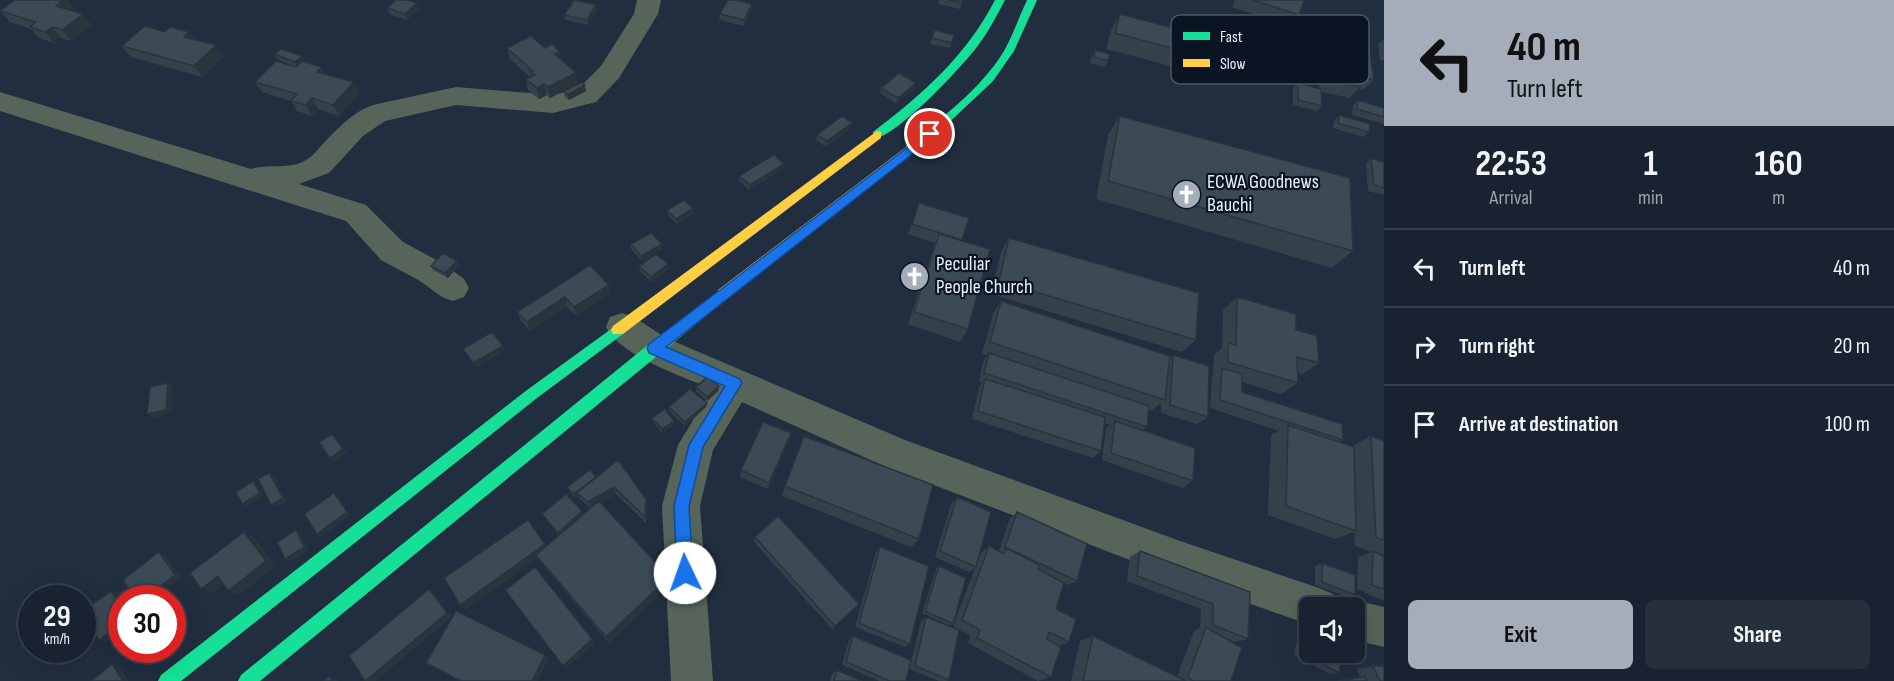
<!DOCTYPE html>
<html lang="en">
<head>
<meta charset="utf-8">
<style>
	body { margin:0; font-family:"Sofia Sans Condensed",sans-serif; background:#262f3c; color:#f1f3f6; height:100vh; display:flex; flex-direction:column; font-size:22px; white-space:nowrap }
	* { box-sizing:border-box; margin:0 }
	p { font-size:20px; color:#9fa4ab }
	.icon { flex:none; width:33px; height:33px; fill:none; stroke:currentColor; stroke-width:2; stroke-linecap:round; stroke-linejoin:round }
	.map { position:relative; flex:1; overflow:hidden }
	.details { display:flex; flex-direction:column; background:#192230; width:510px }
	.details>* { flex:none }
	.hud { background:#a5adba; color:#111; overflow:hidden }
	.fabs { position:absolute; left:1299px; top:597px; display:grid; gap:12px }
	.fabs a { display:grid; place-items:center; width:66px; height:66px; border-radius:9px; background:#192230; box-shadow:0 6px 24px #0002,0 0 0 2px #373f4c; font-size:30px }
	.speed { position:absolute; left:18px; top:585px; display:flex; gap:12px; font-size:30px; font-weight:700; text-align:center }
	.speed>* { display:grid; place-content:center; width:78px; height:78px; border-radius:50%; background:#192230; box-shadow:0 6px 24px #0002,0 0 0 2px #373f4c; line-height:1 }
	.speed small { font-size:15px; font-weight:400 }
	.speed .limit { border:9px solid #d22; background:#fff; color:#111 }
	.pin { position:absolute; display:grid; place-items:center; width:51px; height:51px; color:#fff; margin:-26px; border:3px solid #fff; border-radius:50%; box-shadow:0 2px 6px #0007 }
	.me { position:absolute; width:66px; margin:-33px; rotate:357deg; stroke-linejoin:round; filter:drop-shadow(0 0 4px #0008) }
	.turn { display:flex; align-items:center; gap:21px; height:126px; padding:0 24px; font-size:27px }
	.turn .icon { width:78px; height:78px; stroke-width:2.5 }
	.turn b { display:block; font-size:42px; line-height:51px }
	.eta { display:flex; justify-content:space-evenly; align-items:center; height:102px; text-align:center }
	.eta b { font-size:36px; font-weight:700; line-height:42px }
	.action { display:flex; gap:12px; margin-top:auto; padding:12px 24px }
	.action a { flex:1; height:69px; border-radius:9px; background:#a5adba; color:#111; font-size:24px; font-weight:700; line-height:69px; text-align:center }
	.action a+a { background:#262f3c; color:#f1f3f6 }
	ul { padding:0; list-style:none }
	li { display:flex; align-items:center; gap:18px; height:78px; padding:0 24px; border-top:2px solid #373f4c }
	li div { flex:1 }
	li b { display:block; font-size:22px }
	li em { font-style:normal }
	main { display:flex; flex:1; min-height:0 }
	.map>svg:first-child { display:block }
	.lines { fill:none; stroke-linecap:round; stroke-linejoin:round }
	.street { fill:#576459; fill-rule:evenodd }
	.fast { fill:#16e098; fill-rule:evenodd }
	.slow { fill:#ffcf43; fill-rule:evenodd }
	.wall { fill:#34404a }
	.shaded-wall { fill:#2a343c }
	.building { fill:#3c4a56; stroke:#2a343c; stroke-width:1.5 }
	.route { fill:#1a73e8; stroke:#114b97; stroke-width:1.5 }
	.labels { text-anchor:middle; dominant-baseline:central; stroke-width:4.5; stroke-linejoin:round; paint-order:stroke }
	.poi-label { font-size:20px; fill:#ecf2fb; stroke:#0a1423; text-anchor:start }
	.key { fill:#0a1423; stroke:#4e5764; stroke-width:1.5 }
	.key-label { font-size:16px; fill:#ecf2fb }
</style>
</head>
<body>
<main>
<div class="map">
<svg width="1384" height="681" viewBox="0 0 1384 681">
	<rect width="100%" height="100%" fill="#212e40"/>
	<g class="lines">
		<path class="street" d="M637,0H661L658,14L619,78L596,102L553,113L456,105L385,121L363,136L329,173L299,184L366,205L403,242L442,263L464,279L469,288L464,297L453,301L442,297L420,281L381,260L346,221L0,111V92L251,169C270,163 292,171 309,158C314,155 318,149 322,145C338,128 354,110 377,104L456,87L553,95L578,89L601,66L634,14Z
			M622,313L634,317L666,338L905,440L1180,541L1319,588L1333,594L1339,608H1310V625L1180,579L884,466L742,402L713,450L700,506L713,681H671L662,506L678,445L712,389C682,376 620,356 606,327L610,317Z
			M1354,600L1384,607V647L1354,640V608H1339Z"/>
		<path class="fast" d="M995,0H1005C997,15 989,31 979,44C967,62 892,142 873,138V132C923,94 966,56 995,0Z
			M1027,0H1037L1014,51L993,81L941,130L914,151H906V145C942,118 980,90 1004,51C1013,35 1019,17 1027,0Z
			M723,289L728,290L729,294L728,298L260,681H238L241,675L649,344Z
			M618,324L623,326L625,330L623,334L537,398L181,681H158L161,675L527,390Z"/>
		<path class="slow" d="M877,131L881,132V138L623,334H613L611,330L613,326Z
			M910,144L914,145V151L728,298H718L717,294L718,290Z"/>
	</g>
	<path class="wall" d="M939,0H963L960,9L938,4Z
		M1235,0H1304L1299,15L1290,26L1232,7Z
		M596,5L597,11L588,25L565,20L564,15Z
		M387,8L419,9L407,20L389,14Z
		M75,9L72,11L92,25L71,41L61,38L54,43L39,38L31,29L10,22L0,11Z
		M752,10L744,26L719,20L720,14Z
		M1120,14L1251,69L1239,84L1106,49L1111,30Z
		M1310,17L1329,29L1324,34H1323L1325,44L1374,80L1363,90L1358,89L1349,98L1322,92V106L1317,111L1293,105V88L1298,83L1319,88L1318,81L1302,77L1300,52L1302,50L1298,49L1296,32L1300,26L1306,27L1305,23Z
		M935,30L954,35L950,48L930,44Z
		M165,32H189L194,39L216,45L223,56L202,77L131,57L122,46Z
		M1383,39H1384V60H1380L1378,45Z
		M507,48H545L562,60L578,83L550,98L547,95L539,99L528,90L526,79L530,77L510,59Z
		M1095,50L1108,61L1105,67L1090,63L1092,56Z
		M274,54L305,62L325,74L354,82L359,93L339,116L318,109L312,116L297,111L291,101L262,92L255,82L296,67L278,60Z
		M881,88H914L896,103L880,93Z
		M564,91H586L569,100L565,97Z
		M1358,100L1384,108V124L1352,115L1353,106Z
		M1339,115L1369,132L1363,137L1333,128L1334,121Z
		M1120,116L1353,251L1332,268L1096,199L1108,135Z
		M851,128L826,147L816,140L817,135Z
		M1371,158L1384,162V195L1368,191L1366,164Z
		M784,164L783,169L749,190L739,181V176Z
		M919,203L969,218L961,241L968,329L960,342L908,324L935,243L908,234Z
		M693,208V214L677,224L668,215L667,210Z
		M1009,238L1196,340L1182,352L991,294L1001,252Z
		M631,244L662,249L642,261L631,249Z
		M457,261L459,265L448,278L433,270L431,266Z
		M639,266L668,269L651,282L640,271Z
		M609,285L610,294L576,316L567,307L530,331L521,321L517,312Z
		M1237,297L1296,330L1319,363L1301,375L1298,373V383L1281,394L1242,382V392L1343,440L1339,442L1352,446L1371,436L1384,441V601L1357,589L1358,557L1372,552L1355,546L1354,532L1335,539L1268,515L1271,435L1279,431L1210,408L1212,376L1215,374L1213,373L1214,355L1222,348L1223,310Z
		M1001,301L1169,359L1173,355L1208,417L1197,424L1161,413V403L1151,411L1149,410L1147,427L1143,430L1193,481L1182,488L1102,460L1106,428L1110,425L1105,423L1101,451L1093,458L972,419L979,387L982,382L979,381L983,362L987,355L982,354L993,314Z
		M719,386L718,391L707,401L696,391V387Z
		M669,407H706L685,426L669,411Z
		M652,418L674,421V425L662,433L653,422Z
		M791,433L789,441L768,489L740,477L741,470Z
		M596,478L646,499L647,505L646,523L616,494L600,503L670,584L609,643L537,558L466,610L559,535L542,514L582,511L583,514L590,508L580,499L578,495L574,498L567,487Z
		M785,486L919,539L911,547L782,496Z
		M957,497L978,559L980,554L989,546L999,551L1010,518L1017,512L1077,581L1068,585L1064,583L1056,609L1069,642L1059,646L1051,677L1038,681L968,643L970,636L953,626L975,568L969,572L935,557L951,504Z
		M755,537L855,608L832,629L754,542Z
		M880,547L910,644L905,647L855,627L876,552Z
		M1140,551L1250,592L1248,639L1235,642L1228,640L1231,681H1071L1080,641L1093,636L1177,677L1194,631L1200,628L1201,609L1127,581L1130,557Z
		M1322,563L1355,595L1347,597L1315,585V566Z
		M939,566L953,624L950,626L922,613L936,569Z
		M926,617L949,680L946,681H939L909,669L921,621Z
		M1306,634L1339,673L1330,674L1294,655L1298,636Z
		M853,636L906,681H879L842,665L849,640Z
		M1373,666L1384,681H1338L1361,678L1357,669Z
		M837,670L862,681H830L832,674Z"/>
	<path class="shaded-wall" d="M63,0H68L75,9L65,17L56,6Z
		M417,3L419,9L407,20L405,14Z
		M752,4V10L744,26V20Z
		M596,5L597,11L588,25L587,20Z
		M83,14L92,25L71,41L62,30Z
		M52,27L61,38L54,43L45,32Z
		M189,32L196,43L184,37Z
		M216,45L223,56L202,77L194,66Z
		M560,52L562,63L555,54Z
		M302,56L305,62L298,67L295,62Z
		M321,67L327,78L317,72Z
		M576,73L578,83L550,98L548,87Z
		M354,82L359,93L339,116L333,105Z
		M916,83L914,88L896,103L898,98Z
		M544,84L547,95L539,99L537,88Z
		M585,85L586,91L569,100L568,95Z
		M312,98L318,109L312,116L306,105Z
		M852,123L851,128L826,147L827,141Z
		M784,164L783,169L749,190L750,185Z
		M693,208V214L677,224L676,219Z
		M662,244V249L642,261L641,256Z
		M457,261L459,265L448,278L445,273Z
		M668,264V269L651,282V277Z
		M609,285L610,294L576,316L574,307Z
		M565,297L567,307L530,331L527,322Z
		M503,346L505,350L476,368L473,363Z
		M168,383L173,387L171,414L153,418L147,414Z
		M719,386L718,391L707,401V397Z
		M707,403L706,407L685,426V422Z
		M674,421V425L662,433V429Z
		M791,433L789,441L768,489L769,483Z
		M332,434L336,437L347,453L334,461L330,458Z
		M269,473L274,476L287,501L276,508L271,505Z
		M596,477L579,494L577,493L578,495L574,498L573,494Z
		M253,481L258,484L264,496L247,507L242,504Z
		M614,487L616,494L591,508L588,502Z
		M334,493L338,496L351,515L321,537L317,534Z
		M646,499L647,505L646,523L645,517Z
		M582,511L583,514L559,536L558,533Z
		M296,530L300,533L309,550L290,562L285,559Z
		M244,532L254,537L275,566L239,596L228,591Z
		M545,544L549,550L466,610L460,605Z
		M159,552L165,555L181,578L155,598H145Z
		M218,576L228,580L212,594L201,589Z
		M669,577L670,584L609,643L606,637Z
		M429,589L435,594L452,617L376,681H365Z
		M111,591L118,593L122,599V608Z
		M122,623V630L106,642L99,640Z
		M592,639L595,643L566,669L563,666Z
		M545,655L549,658L538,681H532Z
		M112,664L119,666L129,681H123Z
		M329,676L337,679L339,681H332Z"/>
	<path class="building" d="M15,0H63L56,6L83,14L62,30L52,27L45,32L30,27L36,22L0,11Z
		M396,0H408L417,3L405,14L387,8Z
		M574,0L596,5L587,20L564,15Z
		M728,0H735L752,4L744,20L720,14Z
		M948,0H963L962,3Z
		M1253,0H1304L1299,15Z
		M1120,14L1253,49L1251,69L1115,33Z
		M145,26L165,32L170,27L189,32L184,37L216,45L194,66L122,46Z
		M935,30L954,35L952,43L932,38Z
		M531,36L545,48L552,44L560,52L555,54L576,73L548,87L544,84L537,88L526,79L535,75L530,72L533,71L507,48Z
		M1309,41L1370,54L1374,80L1358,76L1360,87L1329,81L1328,70L1311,66Z
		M281,49L302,56L295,62L274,54Z
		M1095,50L1109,54L1108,61L1094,57Z
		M276,61L296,67L302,61L321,67L317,72L354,82L333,105L312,98L306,105L291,101L297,94L255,82Z
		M899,73L916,83L898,98L881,88Z
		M582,82L585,85L568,95L564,91Z
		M1298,83L1321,89L1322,106L1298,100Z
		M1358,100L1384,108V117L1357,109Z
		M1339,115L1370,124L1369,132L1338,123Z
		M842,116L852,123L827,141L817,135Z
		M1120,116L1350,178L1353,251L1108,181Z
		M774,155L784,164L750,185L739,176Z
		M1371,158L1384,162V188L1374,185Z
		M684,200L693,208L676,219L667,210Z
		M919,203L969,218L962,240L912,224Z
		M651,233L662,244L641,256L631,244Z
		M939,234L990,249L968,329L914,312Z
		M1009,238L1199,293L1196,340L999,281Z
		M443,253L457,261L445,273L431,266Z
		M656,254L668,264L651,277L639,266Z
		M590,265L609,285L574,307L565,297L527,322L517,312Z
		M1237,297L1296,314V330L1317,336L1319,363L1297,357L1298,383L1228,362V343L1236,345Z
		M1001,301L1170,356L1165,400L990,342Z
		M492,332L503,346L473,363L463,349Z
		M989,353L1149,406L1147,427L984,373Z
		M1173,355L1209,366L1208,417L1170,405Z
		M1222,368L1242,374V392L1342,424L1343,440L1220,400Z
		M707,377L719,386L707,397L696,387Z
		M985,379L1105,417L1101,451L978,411Z
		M168,383L166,410L147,414L150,387Z
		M690,389L707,403L685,422L669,407Z
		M665,409L674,421L662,429L652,418Z
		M1115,421L1195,448L1193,481L1111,453Z
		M763,422L791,433L769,483L741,470Z
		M1288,425L1354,447L1356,531L1286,506Z
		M332,434L343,449L330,458L319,442Z
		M804,436L933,485L919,539L785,486Z
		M1371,436L1384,441V540L1376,538Z
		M618,460L646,499L645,517L614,487L588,502L577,493Z
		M590,470L596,477L573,494L567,487Z
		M269,473L283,498L271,505L258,479Z
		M253,481L260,493L242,504L236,492Z
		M334,493L347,512L317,534L304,514Z
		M566,494L582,511L558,533L542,514Z
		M957,497L991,512L976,567L940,551Z
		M599,501L669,577L606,637L536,555Z
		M1017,512L1087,544L1077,581L1005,547Z
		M778,516L859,604L835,626L755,537Z
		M528,520L545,544L460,605L444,578Z
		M296,530L304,547L285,559L277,542Z
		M244,532L266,561L228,591L218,576L201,589L190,573Z
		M989,546L1004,554L1006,548L1039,565L1038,569L1064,583L1056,609L1076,619L1069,642L1049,632L1047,639L1061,647L1051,677L977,638L980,630L962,620Z
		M880,547L929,566L910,644L859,623Z
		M1140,551L1250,592L1248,639L1213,625V604L1137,576Z
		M1373,551L1384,556V589L1372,585Z
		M159,552L175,575L145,598H135L123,580Z
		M1322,563L1355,575V595L1322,582Z
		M939,566L966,578L953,624L925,611Z
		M535,567L592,639L563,666L505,590Z
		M429,589L447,613L365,681L349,656Z
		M111,591L122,608V623L99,640L83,611Z
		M456,611L545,655L532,681H461L426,663Z
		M926,617L959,630L949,680L915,666Z
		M1206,627L1242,648L1231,681H1193L1188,677Z
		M1306,634L1310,636V652L1342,653L1339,673L1302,653Z
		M853,636L911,660L906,681H890L846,662Z
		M1093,636L1186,681H1083Z
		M112,664L123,681H92Z
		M1373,666H1384V681H1380Z
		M837,670L862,681H834Z
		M329,676L332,681H324Z
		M1365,677L1367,681H1338Z"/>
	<path class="route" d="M930,130L934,131V137L666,347L740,379L742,383L703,447L689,506L693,573L691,578L685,581L679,578L677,573L674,506L689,445L725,386L649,353L647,348L649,344Z"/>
	<defs>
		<symbol id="church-disc" viewBox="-11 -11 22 22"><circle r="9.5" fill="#a5adba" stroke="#0a1423"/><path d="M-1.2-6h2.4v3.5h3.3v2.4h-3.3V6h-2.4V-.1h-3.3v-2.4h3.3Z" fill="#fff"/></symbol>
	</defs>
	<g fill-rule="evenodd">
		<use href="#church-disc" x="1170" y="178" width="33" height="33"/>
		<use href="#church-disc" x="898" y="260" width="33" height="33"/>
	</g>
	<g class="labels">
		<g class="poi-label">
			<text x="1207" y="182">ECWA Goodnews<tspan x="1207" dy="23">Bauchi</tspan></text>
			<text x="936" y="264">Peculiar<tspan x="936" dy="23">People Church</tspan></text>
		</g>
	</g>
	<rect x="1171" y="15" width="198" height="69" rx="9" class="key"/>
	<rect x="1183" y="32" width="27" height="8" fill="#16e098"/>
	<rect x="1183" y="59" width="27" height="8" fill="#ffcf43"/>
	<g class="key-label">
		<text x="1220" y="42">Fast</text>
		<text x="1220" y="69">Slow</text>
	</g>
</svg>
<div class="fabs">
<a><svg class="icon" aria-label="sound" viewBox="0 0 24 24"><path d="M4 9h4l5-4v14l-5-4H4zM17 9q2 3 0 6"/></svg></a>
</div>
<div class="speed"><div>29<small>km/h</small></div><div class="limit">30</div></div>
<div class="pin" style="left:930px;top:134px;background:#d93025"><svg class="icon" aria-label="arrive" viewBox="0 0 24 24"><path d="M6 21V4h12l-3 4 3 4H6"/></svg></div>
<svg class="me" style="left:685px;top:573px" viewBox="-20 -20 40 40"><circle r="19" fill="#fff"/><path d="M0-13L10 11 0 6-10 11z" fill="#1a73e8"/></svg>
</div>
<section class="details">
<div class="hud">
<div class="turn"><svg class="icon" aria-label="left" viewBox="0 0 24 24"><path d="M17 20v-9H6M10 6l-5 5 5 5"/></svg><div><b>40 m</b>Turn left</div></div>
</div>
<div class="eta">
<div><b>22:53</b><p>Arrival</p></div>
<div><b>1</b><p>min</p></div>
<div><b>160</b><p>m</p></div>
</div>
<ul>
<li><svg class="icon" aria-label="left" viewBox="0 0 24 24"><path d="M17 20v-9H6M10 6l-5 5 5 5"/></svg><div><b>Turn left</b></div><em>40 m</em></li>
<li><svg class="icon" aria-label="right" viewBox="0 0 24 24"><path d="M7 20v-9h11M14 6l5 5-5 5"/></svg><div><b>Turn right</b></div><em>20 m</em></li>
<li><svg class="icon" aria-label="arrive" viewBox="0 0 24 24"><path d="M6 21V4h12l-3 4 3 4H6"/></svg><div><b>Arrive at destination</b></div><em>100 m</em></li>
</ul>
<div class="action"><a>Exit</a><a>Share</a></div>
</section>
</main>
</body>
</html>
